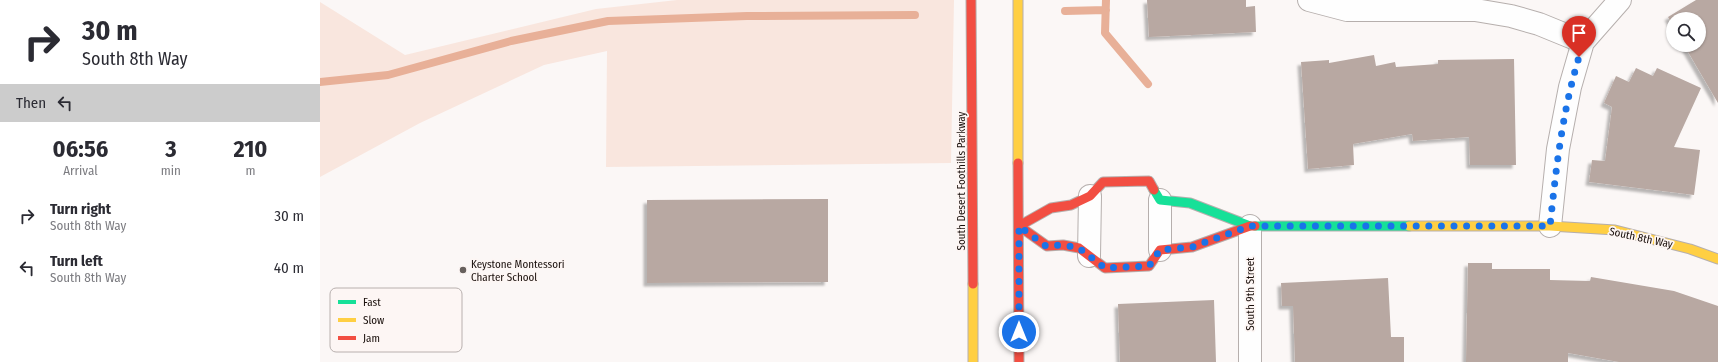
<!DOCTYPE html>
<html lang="en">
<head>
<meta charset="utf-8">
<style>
	body { margin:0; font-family:"Fira Sans Condensed",sans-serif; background:#f7f7f7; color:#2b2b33; height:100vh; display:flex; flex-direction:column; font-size:15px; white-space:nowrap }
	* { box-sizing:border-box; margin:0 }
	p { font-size:13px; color:#7c7c81 }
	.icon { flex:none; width:22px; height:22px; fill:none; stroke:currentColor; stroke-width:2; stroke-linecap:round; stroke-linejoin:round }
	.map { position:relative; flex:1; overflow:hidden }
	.side { display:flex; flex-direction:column; background:#fff; width:320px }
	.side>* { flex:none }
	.banner { background:#fff; color:#2b2b33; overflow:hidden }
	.fabs { position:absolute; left:1346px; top:12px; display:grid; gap:8px }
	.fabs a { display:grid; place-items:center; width:40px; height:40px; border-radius:50%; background:#fff; box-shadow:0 1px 3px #0004; font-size:20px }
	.pin { position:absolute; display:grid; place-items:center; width:34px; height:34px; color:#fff; margin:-41px -17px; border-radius:50% 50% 50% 0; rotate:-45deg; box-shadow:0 0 4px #0007 }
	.pin .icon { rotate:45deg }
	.me { position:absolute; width:44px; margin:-22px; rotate:0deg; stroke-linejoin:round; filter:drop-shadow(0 0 3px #0008) }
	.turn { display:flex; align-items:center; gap:14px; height:84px; padding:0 16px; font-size:18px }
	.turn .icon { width:52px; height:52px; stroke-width:2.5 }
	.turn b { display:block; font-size:28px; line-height:34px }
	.then { display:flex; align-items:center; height:38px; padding:0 16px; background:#0003; gap:8px; font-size:15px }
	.eta { display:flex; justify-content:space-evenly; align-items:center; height:68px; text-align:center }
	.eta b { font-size:24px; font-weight:700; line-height:28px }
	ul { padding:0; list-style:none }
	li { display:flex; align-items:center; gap:12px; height:52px; padding:0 16px }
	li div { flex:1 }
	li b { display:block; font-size:15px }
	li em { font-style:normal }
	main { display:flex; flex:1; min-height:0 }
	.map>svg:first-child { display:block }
	.green { fill:#f9e6de }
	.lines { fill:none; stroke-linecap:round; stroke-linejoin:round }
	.stream { stroke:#e8b098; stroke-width:8 }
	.building { fill:#b8a8a2; filter:url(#shadow) }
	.street-casing { stroke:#b6afad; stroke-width:24 }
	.fast-casing { stroke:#b6afad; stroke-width:11 }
	.slow-casing { stroke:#b6afad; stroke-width:11 }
	.jam-casing { stroke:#b6afad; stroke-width:11 }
	.street { stroke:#fefefe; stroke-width:22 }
	.fast { stroke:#16e098; stroke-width:9 }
	.slow { stroke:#ffcf43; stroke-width:9 }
	.jam { stroke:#f24e42; stroke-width:9 }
	.route { stroke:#1a73e8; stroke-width:7; stroke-dasharray:0 12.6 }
	.poi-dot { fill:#67605d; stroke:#fdf6f4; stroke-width:1.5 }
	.labels { text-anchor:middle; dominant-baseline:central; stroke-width:3.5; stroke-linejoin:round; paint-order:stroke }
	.street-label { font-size:11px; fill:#180e0a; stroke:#fdf6f4 }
	.poi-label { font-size:11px; fill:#180e0a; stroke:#fdf6f4; text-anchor:start }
	.key { fill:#fdf6f4; stroke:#b8b0ae; stroke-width:1 }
	.key-label { font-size:11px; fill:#180e0a }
</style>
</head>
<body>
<main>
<section class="side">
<div class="banner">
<div class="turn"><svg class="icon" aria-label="right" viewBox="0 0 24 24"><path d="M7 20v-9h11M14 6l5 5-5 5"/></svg><div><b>30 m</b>South 8th Way</div></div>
<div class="then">Then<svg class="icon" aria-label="left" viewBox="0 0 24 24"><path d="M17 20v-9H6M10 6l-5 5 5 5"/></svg></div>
</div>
<div class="eta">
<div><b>06:56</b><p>Arrival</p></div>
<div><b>3</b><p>min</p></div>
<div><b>210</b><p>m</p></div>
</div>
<ul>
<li><svg class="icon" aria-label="right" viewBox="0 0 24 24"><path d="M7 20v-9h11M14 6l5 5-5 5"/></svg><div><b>Turn right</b><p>South 8th Way</p></div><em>30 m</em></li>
<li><svg class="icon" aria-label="left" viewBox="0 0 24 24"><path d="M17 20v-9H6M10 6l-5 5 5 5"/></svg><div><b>Turn left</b><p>South 8th Way</p></div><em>40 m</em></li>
</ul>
</section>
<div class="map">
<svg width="1398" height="362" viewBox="0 0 1398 362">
	<defs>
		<filter id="shadow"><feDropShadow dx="-3.5" dy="3.5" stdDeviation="1" flood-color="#0004"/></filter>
	</defs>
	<rect width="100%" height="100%" fill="#fbf7f6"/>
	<path class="green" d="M357,0H634L631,163L286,167L287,51L224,65L100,123L0,177V2L85,55L276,9Z"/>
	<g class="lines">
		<path class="stream" d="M786,0L785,33L828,84
			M745,11L786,10
			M0,82L68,75L191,41L288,21L427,16L595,15"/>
	</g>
	<path class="building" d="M827,0H926V7L935,6L936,32L829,37Z
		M1376,0H1398V103L1364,45H1379V19H1353V26L1348,17Z
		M1054,55L1056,66L1075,62L1076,67L1118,64V60L1194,59L1196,165H1150L1149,137L1093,141L1092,134L1033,144L1034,165L988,169L981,62L1009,60V63Z
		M1316,68L1333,76L1337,68L1381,88L1354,147L1380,150L1374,195L1269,182L1272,160L1285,161L1292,107L1284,103L1296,76L1309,82Z
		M508,199V282L327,283V200Z
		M1148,263H1172V269H1230V280L1270,281L1271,277L1354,291L1398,306V362H1299L1248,353V362H1146Z
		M1068,278L1071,337H1084V362H975L973,306H962L961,283Z
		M894,300L896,362H800L798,304Z"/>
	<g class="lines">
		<defs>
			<path id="street" d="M989,0L1027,10H1155L1191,16L1219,24L1263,42
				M1230,226L1238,149L1250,87L1263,42L1300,0
				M840,250V200
				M769,256L770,196
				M930,362V226"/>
			<path id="fast" d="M834,190L840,200L870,203L930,226
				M935,226H1089"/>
			<path id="slow" d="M698,0V163
				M1089,226H1230L1295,230L1370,249L1398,259
				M653,284V362"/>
			<path id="jam" d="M651,0L653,284
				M698,163L699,362
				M699,226L727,246L743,245L759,248L785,268L829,266L840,250L872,247L930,226H935
				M699,226L731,208L751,205L770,196L783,182L829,181L834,190"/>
		</defs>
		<use href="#street" class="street-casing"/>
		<use href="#fast" class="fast-casing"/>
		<use href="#slow" class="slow-casing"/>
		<use href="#jam" class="jam-casing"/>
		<use href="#street" class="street"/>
		<use href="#fast" class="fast"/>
		<use href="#slow" class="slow"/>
		<use href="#jam" class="jam"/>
	</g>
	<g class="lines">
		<path class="route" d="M699,332V226L726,246L743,245L759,248L785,268L829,266L840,250L872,247L930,226H1230C1236,169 1242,113 1259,57"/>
	</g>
	<circle class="poi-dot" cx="143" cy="270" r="4"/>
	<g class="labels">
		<g class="street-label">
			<text transform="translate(641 181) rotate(-90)">South Desert Foothills Parkway</text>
			<text transform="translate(1321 238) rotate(12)">South 8th Way</text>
			<text transform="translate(930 294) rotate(-90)">South 9th Street</text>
		</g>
		<g class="poi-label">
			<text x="151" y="264">Keystone Montessori<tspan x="151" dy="13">Charter School</tspan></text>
		</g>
	</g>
	<rect x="10" y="288" width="132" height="64" rx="6" class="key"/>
	<rect x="18" y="300" width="18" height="4" fill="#16e098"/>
	<rect x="18" y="318" width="18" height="4" fill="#ffcf43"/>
	<rect x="18" y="336" width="18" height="4" fill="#f24e42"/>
	<g class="key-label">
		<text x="43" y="306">Fast</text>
		<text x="43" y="324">Slow</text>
		<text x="43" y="342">Jam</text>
	</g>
</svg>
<div class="fabs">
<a><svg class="icon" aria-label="search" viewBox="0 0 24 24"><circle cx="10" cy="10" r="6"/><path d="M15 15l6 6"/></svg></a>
</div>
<div class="pin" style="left:1259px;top:57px;background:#d93025"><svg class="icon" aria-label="arrive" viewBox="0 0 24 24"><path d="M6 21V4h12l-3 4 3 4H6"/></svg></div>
<svg class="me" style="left:699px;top:332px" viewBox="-20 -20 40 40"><circle r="17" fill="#1a73e8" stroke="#fff" stroke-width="3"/><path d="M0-11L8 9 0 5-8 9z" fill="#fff"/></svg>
</div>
</main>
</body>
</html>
